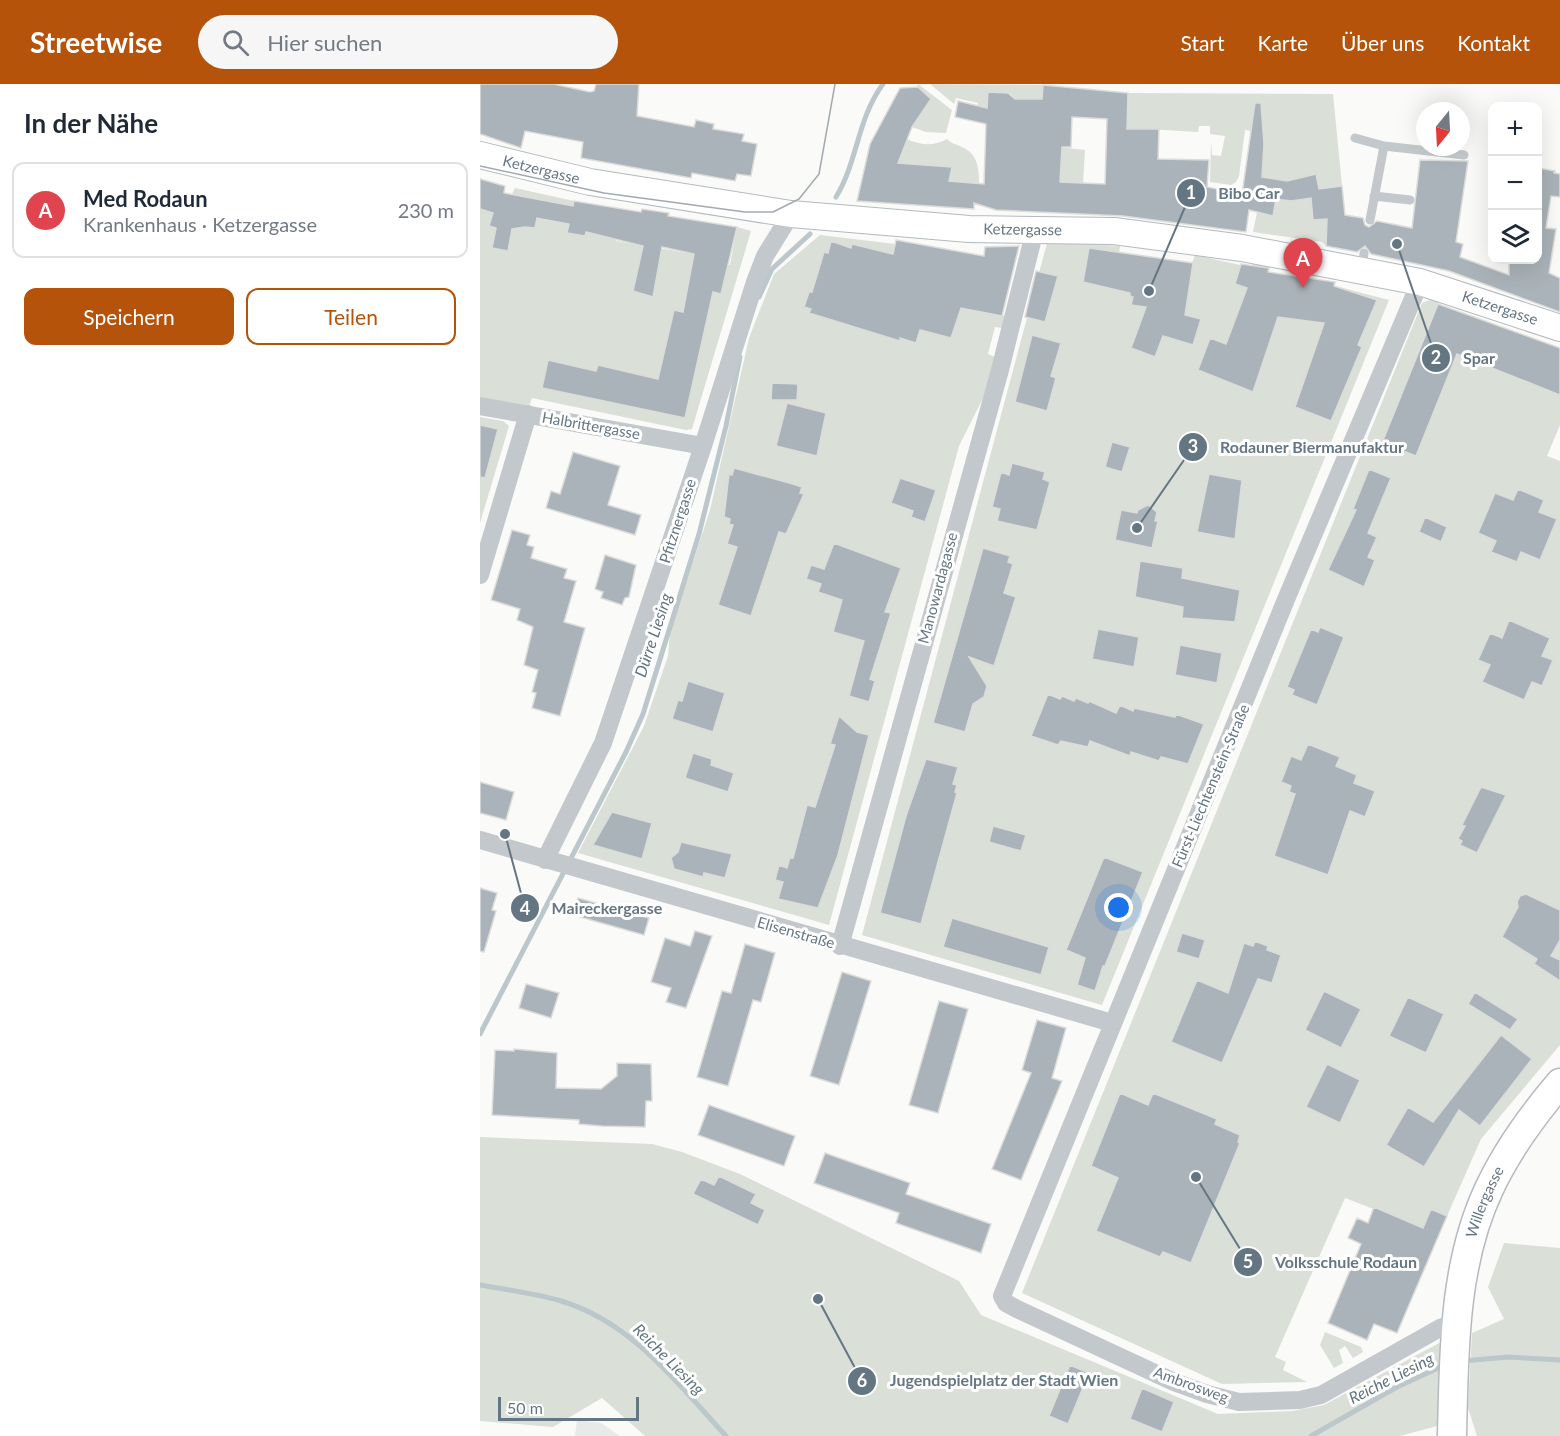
<!DOCTYPE html>
<html lang="de">
<head>
<meta charset="utf-8">
<style>
  body { margin:0; font-family:Lato,sans-serif; background:#f6f6f7; color:#1f2937 }
  .controls { position:absolute; right:18px; top:18px; display:grid; overflow:hidden; border-radius:12px; box-shadow:0 6px 24px #0002 }
  .controls button { width:54px; height:54px; display:grid; place-items:center; padding:0; border:0; border-bottom:2px solid #e0e1e3; background:#fff; color:#1f2937; font:30px sans-serif }
  .compass { position:absolute; left:936px; top:18px; width:54px; height:54px; border-radius:50%; background:#fff; box-shadow:0 6px 24px #0002; rotate:198deg }
  .scale { position:absolute; left:18px; bottom:15px; width:141px; box-sizing:border-box; padding-left:6px; border:3px solid #657683; border-top:0; font-size:16px; line-height:21px; white-space:nowrap; color:#657683; -webkit-text-stroke:4px #fff; paint-order:stroke }
  .you { position:absolute; left:639px; top:824px; width:21px; height:21px; margin:-15px; border:4px solid #fff; border-radius:50%; background:#1a73e8; box-shadow:0 0 0 9px #1a73e833 }
  .badge { display:grid; place-items:center; width:39px; height:39px; border-radius:50%; background:#b45309; color:#fff; font-size:20px; font-weight:700 }
  .pin { position:absolute; translate:-50% -50px; filter:drop-shadow(0 2px 3px #0008) }
  .pin::after { content:''; position:absolute; top:32px; width:21px; height:18px; background:inherit; clip-path:polygon(0 0,100% 0,50% 100%) }
  .list { margin:0; padding:0; list-style:none }
  h2 { display:flex; justify-content:space-between; align-items:center; height:78px; margin:0; padding:0 24px; font-size:26px }
  h2 small { font-size:20px; font-weight:400; color:#747a83 }
  .list li { display:grid; grid-template-columns:39px 1fr auto; gap:18px; align-items:center; box-sizing:border-box; height:96px; margin:0 12px 12px; padding:0 12px; border:2px solid #e0e1e3; border-radius:12px }
  .list b { display:block; font-size:22px; white-space:nowrap }
  .list p { margin:0; font-size:20px; white-space:nowrap; color:#747a83 }
  .list em { font-size:20px; font-style:normal; color:#747a83 }
  .actions { display:flex; gap:12px; padding:18px 24px }
  .actions a { flex:1; padding:14px 0; border:2px solid #b45309; border-radius:12px; text-align:center; font-size:21px; color:#b45309 }
  .actions .main { background:#b45309; color:#fff }
  .icon { flex:none; width:33px; height:33px; fill:none; stroke:currentColor; stroke-width:2; stroke-linecap:round; stroke-linejoin:round }
  .map { position:relative; flex:none; width:1080px; height:1352px; overflow:hidden }
  header { display:flex; align-items:center; gap:36px; box-sizing:border-box; height:84px; padding:0 30px; background:#b45309; color:#fff }
  header strong { font-size:28px }
  nav { display:flex; gap:33px; margin-inline-start:auto; font-size:21px }
  .search { width:420px; height:54px; background:#f6f6f7; display:flex; align-items:center; gap:15px; box-sizing:border-box; padding:0 21px; border-radius:33px; color:#747a83; font-size:22px }
  main { display:flex }
  aside { flex:1; background:#fff }
  .map>svg:first-child { display:block }
</style>
</head>
<body>
<header>
<strong>Streetwise</strong>
<div class="search"><svg class="icon" aria-label="search" viewBox="0 0 24 24"><circle cx="10" cy="10" r="6"/><path d="M15 15l6 6"/></svg>Hier suchen</div>
<nav><a>Start</a><a>Karte</a><a>Über uns</a><a>Kontakt</a></nav>
</header>
<main>
<aside>
<h2>In der Nähe<small></small></h2>
<ul class="list">
<li><span class="badge" style="background:#e0444e">A</span><div><b>Med Rodaun</b><p>Krankenhaus · Ketzergasse</p></div><em>230 m</em></li>
</ul>
<div class="actions"><a class="main">Speichern</a><a>Teilen</a></div>
</aside>
<div class="map">
<svg width="1080" height="1352" viewBox="0 0 1080 1352">
  <rect width="100%" height="100%" fill="#fafaf8"/>
  <path fill="#e8e9e9" d="M 97,1336 L 121,1339 L 140,1352 L 95,1352 Z"/>
  <path fill="#dadfd7" d="M 438,0 L 472,26 L 466,49 L 446,48 L 432,43 L 451,15 L 437,3 Z
    M 450,0 L 563,1 L 560,61 L 605,66 L 603,99 L 577,98 L 531,10 L 508,8 L 506,33 L 496,31 L 498,19 L 476,14 L 474,20 Z
    M 648,9 L 853,10 L 862,102 L 839,105 L 782,93 L 783,40 L 775,40 L 771,47 L 765,46 L 759,92 L 756,98 L 751,101 L 730,98 L 731,57 L 732,71 L 741,72 L 745,52 L 730,50 L 730,42 L 719,42 L 718,48 L 665,45 L 646,64 Z
    M 426,55 C 442,61 452,63 467,55 C 473,61 477,60 484,64 C 498,71 499,85 499,99 L 469,97 L 472,83 L 427,79 L 426,83 L 413,83 Z
    M 35,104 L 94,117 L 87,149 L 105,152 L 106,148 L 136,154 L 136,157 L 214,170 L 208,203 L 240,210 L 246,181 L 250,181 L 257,143 L 271,147 L 212,345 L 206,346 L 52,314 L 48,325 L 0,316 L 0,125 L 13,129 L 9,142 L 16,144 L 12,164 L 27,167 L 33,140 L 54,144 L 57,134 L 63,135 L 66,117 L 32,110 Z
    M 831,114 L 833,136 L 847,135 L 846,162 L 842,158 L 773,148 L 777,128 L 793,131 L 796,115 L 811,117 Z
    M 340,151 L 415,160 L 421,255 L 436,259 L 451,198 L 507,228 L 525,232 L 522,244 L 515,243 L 508,270 L 515,273 L 503,314 L 479,362 L 349,841 L 98,769 L 164,642 L 188,572 L 190,548 L 230,426 L 269,254 L 294,190 Z
    M 593,158 L 640,162 L 639,169 L 712,179 L 715,171 L 769,183 L 774,179 L 789,183 L 788,188 L 855,198 L 855,202 L 909,216 L 622,921 L 382,851 L 567,159 Z
    M 950,216 L 958,218 L 902,359 L 936,372 L 977,270 L 1080,311 L 1080,341 L 1067,372 L 1080,377 L 1080,961 L 1001,1055 L 967,1132 L 951,1125 L 943,1144 L 865,1114 L 795,1273 L 806,1278 L 803,1286 L 827,1298 L 742,1300 L 542,1209 L 942,219 Z
    M 0,333 L 23,337 L 29,342 L 0,439 Z
    M 0,1053 L 172,1060 L 202,1068 L 260,1090 L 479,1197 L 501,1231 L 738,1330 L 812,1327 L 844,1321 L 961,1258 L 957,1342 L 920,1352 L 165,1352 L 122,1314 L 73,1343 L 0,1337 Z
    M 1024,1159 L 1080,1164 L 1080,1352 L 997,1352 L 988,1324 L 992,1249 L 1024,1235 L 1008,1203 Z
    M 845,1248 L 881,1263 L 883,1268 L 873,1274 L 865,1262 L 859,1266 L 863,1279 L 854,1284 L 840,1261 Z"/>
  <g fill="none" stroke-linecap="round" stroke-linejoin="round">
    <path stroke="#bbc7cb" stroke-width="5" d="M 356,113 C 378,77 377,35 403,0
      M 279,213 L 292,185 L 330,150
      M 0,950 L 146,668 L 163,630 L 219,450 L 246,342 L 260,273
      M 0,1201 C 27,1206 55,1209 81,1217 C 152,1238 198,1300 246,1352
      M 983,1277 L 1028,1273 L 1080,1276
      M 831,1352 L 917,1303 L 965,1281"/>
  </g>
  <path fill="#aab3b9" stroke="#dcdcda" stroke-width="1.5" fill-rule="evenodd" d="M 0,0 L 74,0 L 110,8 L 114,7 L 116,0 L 159,0 L 157,32 L 214,43 L 216,36 L 234,40 L 233,45 L 264,50 L 262,57 L 277,60 L 271,92 L 257,90 L 255,97 L 212,89 L 211,94 L 101,74 L 103,58 L 45,47 L 41,64 L 0,50 Z
    M 563,1 L 648,9 L 647,45 L 679,45 L 678,75 L 729,76 L 727,103 L 762,110 L 775,19 L 781,19 L 784,60 L 782,93 L 807,97 L 836,90 L 839,105 L 862,102 L 865,131 L 883,134 L 885,141 L 889,143 L 897,137 L 932,144 L 940,76 L 988,77 L 976,158 L 983,160 L 980,173 L 1029,191 L 1029,176 L 1058,176 L 1058,84 L 1075,87 L 1074,89 L 1080,90 L 1080,113 L 1071,112 L 1066,144 L 1076,145 L 1069,189 L 1080,194 L 1080,228 L 969,187 L 891,170 L 885,162 L 877,168 L 846,162 L 847,135 L 833,136 L 831,114 L 811,117 L 796,115 L 793,132 L 769,126 L 766,148 L 643,132 L 516,126 L 494,119 L 494,125 L 377,117 L 390,60 L 420,4 L 438,3 L 451,15 L 432,43 L 418,79 L 472,83 L 469,97 L 504,100 L 506,40 L 475,33 L 478,17 L 507,24 L 508,8 L 528,9 L 535,15 L 562,15 ZM 592,33 L 627,35 L 625,100 L 580,98 L 582,63 L 591,63 Z
    M 0,95 L 25,102 L 24,109 L 93,122 L 94,117 L 161,128 L 162,125 L 189,129 L 188,132 L 257,143 L 241,210 L 233,208 L 205,334 L 62,304 L 68,276 L 116,287 L 118,281 L 178,295 L 194,226 L 203,228 L 214,170 L 182,163 L 173,213 L 153,207 L 163,162 L 106,148 L 105,152 L 87,149 L 89,140 L 57,134 L 55,144 L 45,143 L 32,145 L 28,167 L 12,164 L 16,144 L 9,142 L 13,129 L 0,125 Z
    M 416,156 L 504,172 L 505,163 L 539,162 L 522,232 L 481,224 L 471,254 L 440,246 L 436,259 L 420,254 L 420,257 L 329,229 L 331,225 L 324,223 L 329,208 L 332,208 L 344,168 L 348,169 L 351,157 L 371,164 L 372,160 L 413,170 Z
    M 609,164 L 713,179 L 705,231 L 721,235 L 713,261 L 683,252 L 675,273 L 651,264 L 666,223 L 651,221 L 653,213 L 650,212 L 650,209 L 603,198 Z
    M 761,180 L 789,184 L 788,188 L 855,198 L 854,202 L 897,216 L 878,261 L 882,263 L 879,270 L 851,337 L 815,323 L 844,239 L 798,233 L 773,308 L 718,286 L 730,254 L 746,260 L 767,204 L 755,200 Z
    M 556,187 L 578,192 L 565,238 L 545,233 Z
    M 958,220 L 1080,264 L 1080,311 L 977,270 L 936,372 L 902,359 Z
    M 552,251 L 581,259 L 571,292 L 576,294 L 567,327 L 535,318 Z
    M 292,299 L 318,300 L 317,316 L 291,316 Z
    M 307,319 L 346,329 L 337,372 L 296,362 Z
    M 0,341 L 18,345 L 5,394 L 0,393 Z
    M 632,358 L 650,363 L 642,388 L 625,383 Z
    M 93,368 L 140,382 L 128,421 L 161,431 L 155,451 L 66,424 L 71,407 L 80,410 Z
    M 532,379 L 565,388 L 563,395 L 570,398 L 557,446 L 517,437 L 520,425 L 512,423 L 521,388 L 529,391 Z
    M 254,384 L 313,400 L 322,403 L 320,409 L 324,410 L 306,450 L 299,448 L 271,532 L 238,521 L 257,463 L 247,460 L 253,441 L 249,440 L 250,435 L 244,433 L 249,390 L 252,391 Z
    M 889,385 L 911,394 L 888,449 L 897,453 L 888,473 L 895,476 L 884,503 L 848,486 L 876,426 L 873,425 Z
    M 729,390 L 762,396 L 755,455 L 717,448 Z
    M 420,394 L 456,406 L 445,438 L 431,433 L 433,427 L 411,419 Z
    M 1038,405 L 1064,416 L 1059,428 L 1077,435 L 1060,476 L 1041,468 L 1037,478 L 1011,468 L 1016,457 L 998,449 L 1015,409 L 1033,416 Z
    M 668,421 L 677,428 L 675,437 L 678,437 L 672,464 L 635,456 L 641,426 L 657,429 L 658,426 Z
    M 945,433 L 967,443 L 961,458 L 939,448 Z
    M 32,446 L 50,451 L 47,461 L 54,463 L 51,474 L 87,485 L 84,494 L 96,497 L 84,538 L 105,544 L 80,632 L 52,624 L 56,609 L 52,608 L 58,586 L 44,581 L 53,543 L 37,536 L 40,525 L 11,516 Z
    M 354,459 L 421,484 L 405,528 L 411,529 L 390,595 L 395,597 L 389,618 L 369,612 L 384,557 L 353,548 L 362,516 L 338,508 L 341,500 L 326,495 L 331,481 L 344,485 Z
    M 503,464 L 530,472 L 528,478 L 533,480 L 524,509 L 536,513 L 514,582 L 489,573 L 507,602 L 504,613 L 493,620 L 485,648 L 453,639 Z
    M 125,471 L 156,481 L 149,513 L 145,514 L 142,521 L 121,514 L 123,508 L 115,505 Z
    M 660,477 L 703,484 L 702,494 L 760,506 L 755,538 L 702,534 L 703,523 L 655,513 Z
    M 1029,536 L 1070,554 L 1062,572 L 1073,576 L 1062,602 L 1052,598 L 1044,616 L 1002,598 L 1010,581 L 998,576 L 1010,549 L 1022,554 Z
    M 840,543 L 864,553 L 837,621 L 812,611 L 814,606 L 807,603 L 831,545 L 838,548 Z
    M 618,545 L 659,553 L 654,583 L 612,575 Z
    M 700,561 L 742,569 L 737,599 L 695,591 Z
    M 208,597 L 245,609 L 233,648 L 192,635 L 198,616 L 202,617 Z
    M 568,610 L 580,615 L 582,612 L 594,617 L 596,614 L 608,619 L 609,617 L 636,629 L 640,621 L 653,627 L 654,624 L 695,633 L 696,630 L 724,640 L 708,680 L 681,673 L 679,677 L 651,668 L 650,672 L 610,657 L 608,663 L 581,657 L 578,661 L 551,652 Z
    M 359,632 L 377,648 L 389,651 L 358,771 L 338,824 L 298,815 L 303,798 L 295,796 L 299,781 L 307,784 L 310,773 L 313,774 L 327,721 L 335,723 L 355,661 L 350,660 Z
    M 828,660 L 860,673 L 856,682 L 877,691 L 874,699 L 895,707 L 885,733 L 870,727 L 848,791 L 794,772 L 815,710 L 809,708 L 811,702 L 801,698 L 811,672 L 821,676 Z
    M 213,669 L 232,675 L 231,681 L 254,689 L 248,708 L 205,694 Z
    M 446,675 L 478,683 L 473,700 L 477,701 L 475,708 L 477,709 L 441,840 L 400,829 L 426,732 Z
    M 0,698 L 34,708 L 26,736 L 0,729 Z
    M 1001,703 L 1026,711 L 997,769 L 980,761 L 982,757 L 978,755 L 985,742 L 982,741 Z
    M 132,728 L 172,739 L 162,775 L 113,761 Z
    M 513,742 L 546,751 L 541,767 L 509,758 Z
    M 201,758 L 252,770 L 245,794 L 224,789 L 223,793 L 194,785 L 191,774 L 198,768 Z
    M 624,773 L 663,788 L 625,882 L 623,882 L 615,907 L 597,901 L 605,874 L 586,866 Z
    M 0,804 L 17,809 L 12,826 L 16,827 L 4,868 L 0,867 Z
    M 1046,810 L 1080,826 L 1080,856 L 1071,872 L 1080,876 L 1080,897 L 1054,880 L 1057,875 L 1022,853 L 1038,823 L 1037,818 L 1040,812 Z
    M 98,814 L 169,834 L 164,851 L 93,831 Z
    M 472,834 L 569,863 L 561,891 L 463,863 Z
    M 215,847 L 232,852 L 206,924 L 186,918 L 191,904 L 171,898 L 185,854 L 210,862 Z
    M 702,849 L 725,856 L 719,875 L 696,868 Z
    M 775,857 L 788,862 L 787,866 L 801,871 L 792,899 L 778,895 L 742,979 L 691,958 L 717,896 L 748,909 L 764,859 L 773,862 Z
    M 265,860 L 295,869 L 281,918 L 273,916 L 248,1002 L 217,993 L 242,907 L 251,909 Z
    M 362,888 L 391,897 L 359,1001 L 330,992 Z
    M 46,900 L 79,909 L 71,934 L 39,924 Z
    M 844,907 L 881,925 L 861,964 L 825,946 Z
    M 995,908 L 1038,935 L 1030,946 L 988,920 Z
    M 928,913 L 964,930 L 946,969 L 909,952 Z
    M 459,917 L 488,925 L 458,1029 L 429,1021 Z
    M 557,936 L 586,944 L 572,994 L 582,997 L 541,1096 L 512,1085 L 551,989 L 542,986 Z
    M 1021,951 L 1052,975 L 1000,1042 L 979,1026 L 944,1083 L 906,1061 L 928,1023 L 953,1038 Z
    M 34,965 L 77,969 L 76,1004 L 121,1005 L 137,992 L 137,979 L 171,980 L 172,1017 L 166,1017 L 165,1043 L 121,1042 L 99,1040 L 99,1036 L 12,1031 L 15,966 L 34,967 Z
    M 847,980 L 880,996 L 860,1039 L 826,1023 Z
    M 640,1009 L 668,1021 L 673,1009 L 737,1035 L 735,1040 L 760,1051 L 758,1058 L 760,1059 L 711,1179 L 683,1168 L 680,1173 L 616,1147 L 638,1094 L 611,1082 Z
    M 229,1021 L 315,1052 L 304,1082 L 218,1051 Z
    M 345,1069 L 430,1099 L 426,1110 L 511,1140 L 501,1169 L 416,1139 L 419,1129 L 334,1099 Z
    M 239,1092 L 276,1110 L 271,1119 L 285,1126 L 278,1141 L 213,1110 L 221,1095 L 234,1101 Z
    M 894,1123 L 943,1144 L 951,1125 L 967,1132 L 917,1249 L 894,1240 L 887,1256 L 848,1239 L 881,1160 L 868,1154 L 877,1134 L 888,1139 Z
    M 590,1281 L 609,1289 L 588,1340 L 569,1332 Z
    M 662,1304 L 694,1318 L 682,1348 L 650,1335 Z"/>
  <g fill="none" stroke-linecap="round" stroke-linejoin="round">
    <g stroke="#b3babf" stroke-width="28">
      <g id="secondary">
        <path id="s1" d="M 0,71 L 110,98 L 311,130 L 489,145 L 634,147 L 762,164 L 940,198 L 1080,244"/>
      </g>
    </g>
    <g stroke="#b5babe" stroke-width="31">
      <g id="primary">
        <path id="s2" d="M 972,1352 C 974,1270 973,1181 1009,1105 C 1027,1066 1052,1032 1080,999"/>
      </g>
    </g>
    <path stroke="#c3c8cc" stroke-width="9" d="M 875,54 L 904,62
      M 894,112 L 930,116
      M 890,136 L 904,62 L 984,71
      M 882,185 L 884,169"/>
    <path stroke="#c3c8cc" stroke-width="18" d="M 940,198 L 807,513 L 522,1212 L 526,1219 L 537,1225 L 694,1298 L 727,1310 L 759,1318 L 820,1316 L 841,1311 L 960,1244 L 977,1238
      M 0,322 L 223,362
      M 0,491 L 48,330
      M 0,756 L 632,939
      M 65,776 L 123,659 L 223,362 L 275,198 L 285,172 L 311,130
      M 360,862 L 520,286 L 555,146"/>
    <use href="#secondary" stroke="#fff" stroke-width="26"/>
    <use href="#primary" stroke="#fff" stroke-width="28"/>
    <path stroke="#a2aab0" stroke-width="1.5" d="M 0,82 L 124,109 L 265,128 L 293,128 L 319,115 L 339,90 L 355,0"/>
  </g>
  <g text-anchor="middle" stroke-width="6" stroke-linejoin="round" paint-order="stroke">
    <g font-size="15" fill="#657683" stroke="#fff">
      <text dy="5" stroke="none"><textPath href="#s1" startOffset="63">Ketzergasse</textPath></text>
      <text dy="5" stroke="none"><textPath href="#s1" startOffset="549">Ketzergasse</textPath></text>
      <text dy="5" stroke="none"><textPath href="#s1" startOffset="1035">Ketzergasse</textPath></text>
      <text transform="translate(111 342) rotate(10)" y="5">Halbrittergasse</text>
      <text transform="translate(198 437) rotate(-72)" y="5">Pfitznergasse</text>
      <text transform="translate(458 504) rotate(-75)" y="5">Manowardagasse</text>
      <text transform="translate(731 702) rotate(-67)" y="5">Fürst-Liechtenstein-Straße</text>
      <text transform="translate(316 849) rotate(16)" y="5">Elisenstraße</text>
      <text dy="5" stroke="none"><textPath href="#s2" startOffset="238">Willergasse</textPath></text>
      <text transform="translate(711 1301) rotate(20)" y="5">Ambrosweg</text>
    </g>
    <g font-size="16" font-style="italic" fill="#60757c" stroke="#fff">
      <text transform="translate(173 551) rotate(-72)" y="6">Dürre Liesing</text>
      <text transform="translate(189 1275) rotate(45)" y="6">Reiche Liesing</text>
      <text transform="translate(911 1294) rotate(-27)" y="6">Reiche Liesing</text>
    </g>
  </g>
  <path fill="none" stroke="#657683" stroke-width="2" d="M669 207L711 109M917 160L956 274M657 444L713 363M25 750L45 824M716 1093L768 1178M338 1215L382 1297"/>
  <g fill="#657683" stroke="#fff" stroke-width="2">
    <circle cx="669" cy="207" r="6"/>
    <circle cx="917" cy="160" r="6"/>
    <circle cx="657" cy="444" r="6"/>
    <circle cx="25" cy="750" r="6"/>
    <circle cx="716" cy="1093" r="6"/>
    <circle cx="338" cy="1215" r="6"/>
    <circle cx="711" cy="109" r="15"/>
    <circle cx="956" cy="274" r="15"/>
    <circle cx="713" cy="363" r="15"/>
    <circle cx="45" cy="824" r="15"/>
    <circle cx="768" cy="1178" r="15"/>
    <circle cx="382" cy="1297" r="15"/>
  </g>
  <g font-size="18" text-anchor="middle" font-weight="bold" fill="#fff">
    <text x="711" y="115">1</text>
    <text x="956" y="280">2</text>
    <text x="713" y="369">3</text>
    <text x="45" y="831">4</text>
    <text x="768" y="1184">5</text>
    <text x="382" y="1303">6</text>
  </g>
  <g font-size="16" text-anchor="middle" font-weight="bold" fill="#657683" stroke="#fff" stroke-width="6" stroke-linejoin="round" paint-order="stroke">
    <text x="769" y="115">Bibo Car</text>
    <text x="999" y="280">Spar</text>
    <text x="832" y="369">Rodauner Biermanufaktur</text>
    <text x="127" y="830">Maireckergasse</text>
    <text x="866" y="1184">Volksschule Rodaun</text>
    <text x="524" y="1302">Jugendspielplatz der Stadt Wien</text>
  </g>
</svg>
<div class="controls">
<button>+</button>
<button>−</button>
<button><svg class="icon" aria-label="layers" viewBox="0 0 24 24"><path d="M12 4l9 5-9 5-9-5zM3 14l9 5 9-5"/></svg></button>
</div>
<svg class="compass" viewBox="-18 -18 36 36"><path d="M0-13l5 13h-10z" fill="#e53935"/><path d="M0 13l5-13h-10z" fill="#747a83"/></svg>
<div class="scale">50 m</div>
<div class="you"></div>
<div class="pin badge" style="left:823px;top:204px;background:#e0444e">A</div>
</div>
</main>
</body>
</html>
